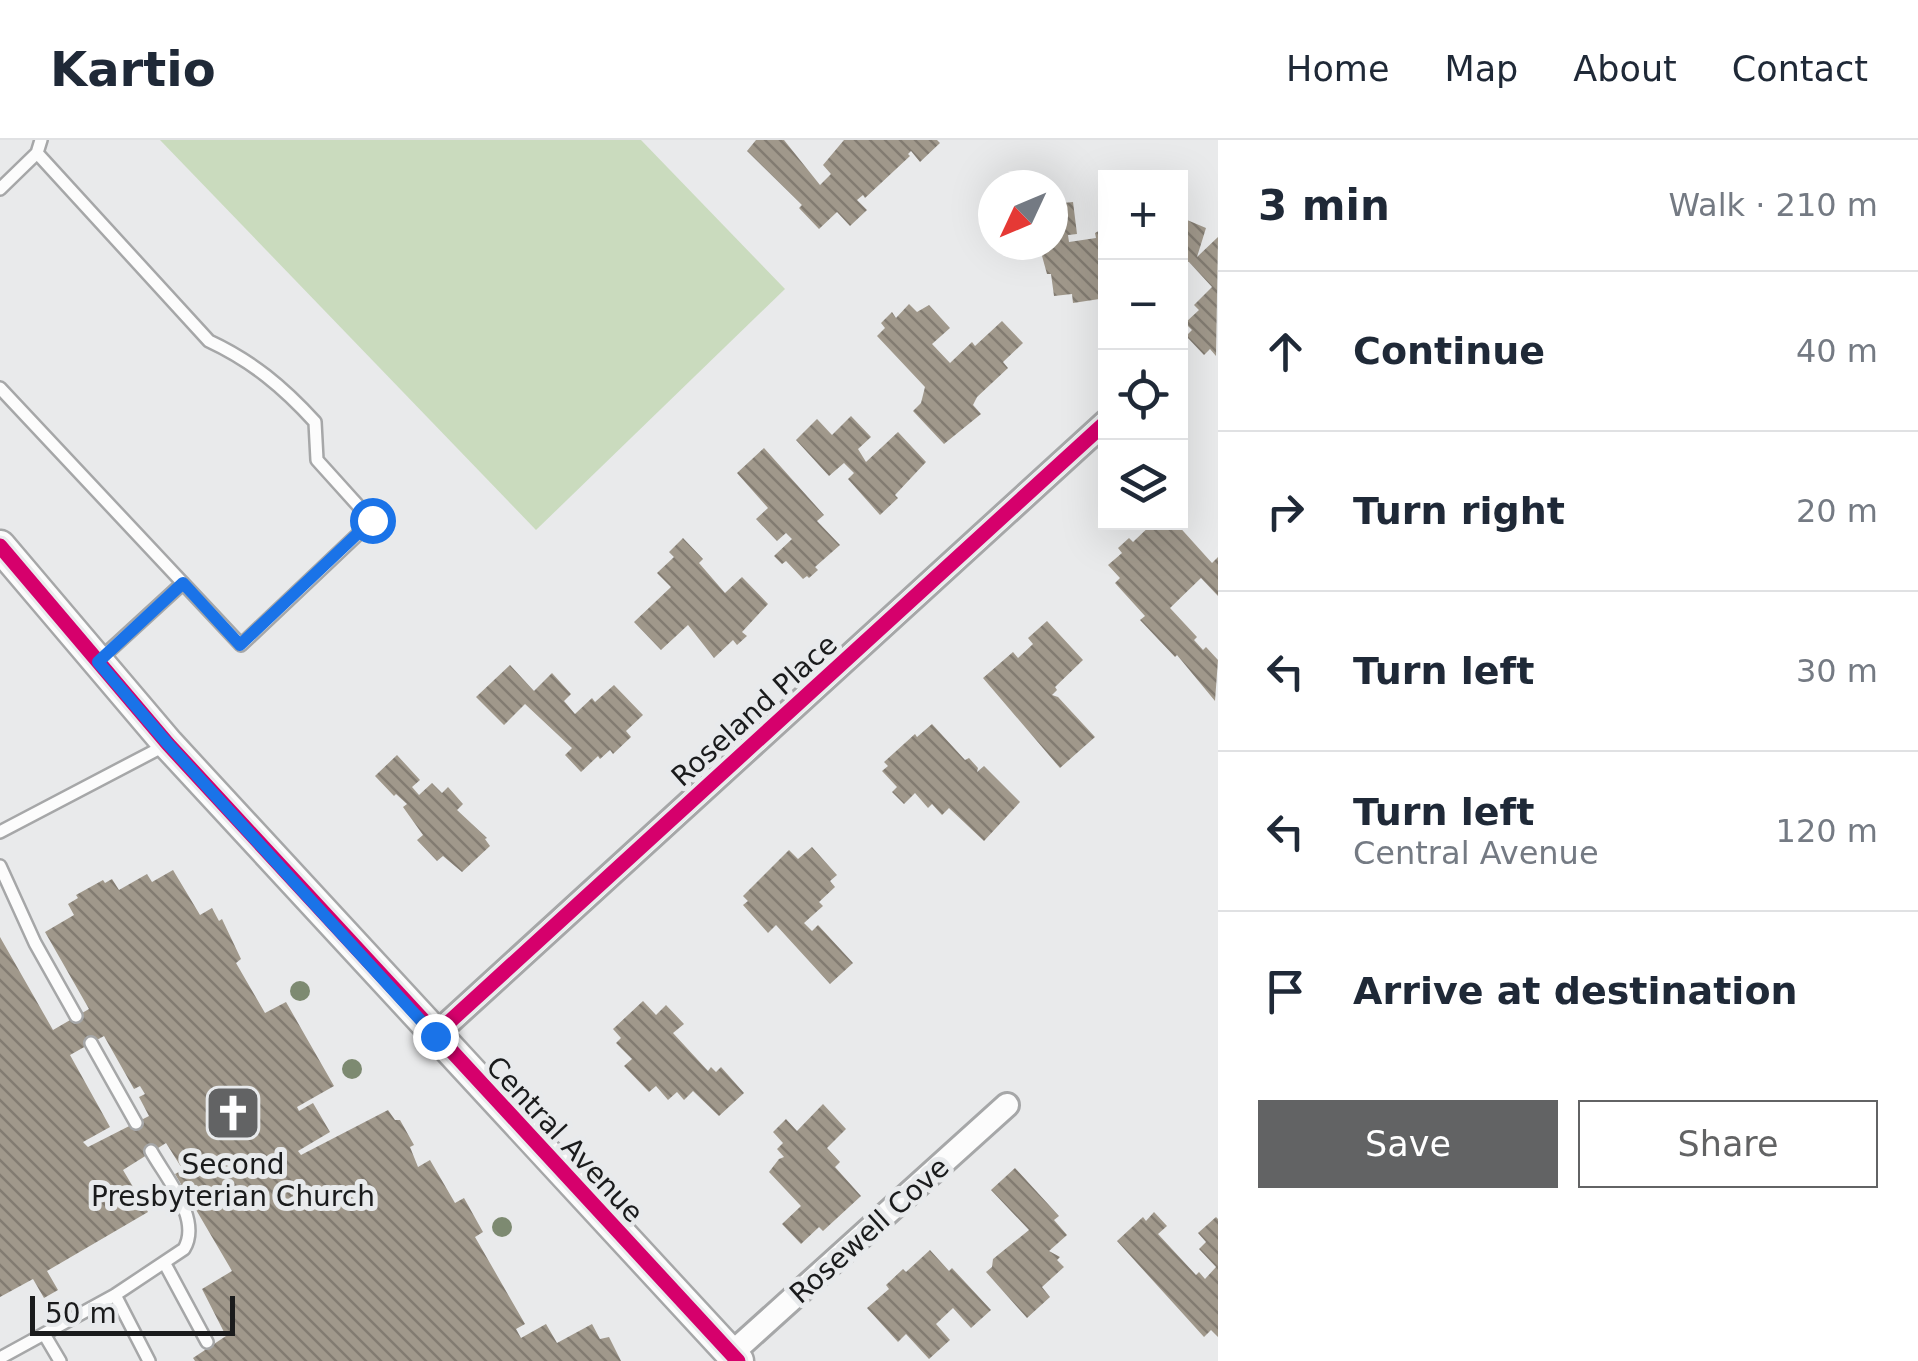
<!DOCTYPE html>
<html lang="en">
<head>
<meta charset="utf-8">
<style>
  body { margin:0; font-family:"DejaVu Sans",sans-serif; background:#f2f2f3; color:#1f2937 }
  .controls { position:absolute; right:30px; top:30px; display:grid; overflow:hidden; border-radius:0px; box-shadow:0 10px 40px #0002 }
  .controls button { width:90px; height:90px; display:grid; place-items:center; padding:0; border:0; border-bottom:2px solid #e0e1e3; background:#fff; color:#1f2937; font:50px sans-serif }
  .compass { position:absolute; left:978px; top:30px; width:90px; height:90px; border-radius:50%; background:#fff; box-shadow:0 10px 40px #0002; rotate:226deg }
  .scale { position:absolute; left:30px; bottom:25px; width:205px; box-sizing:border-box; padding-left:10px; border:5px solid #1a1b1c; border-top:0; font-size:28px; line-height:35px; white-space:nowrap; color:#1a1b1c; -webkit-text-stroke:8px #e8eaec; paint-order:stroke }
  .stop { position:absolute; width:30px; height:30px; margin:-22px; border:8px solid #1a73e8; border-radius:50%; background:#fff }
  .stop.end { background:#1a73e8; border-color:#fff; box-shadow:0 2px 10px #0008 }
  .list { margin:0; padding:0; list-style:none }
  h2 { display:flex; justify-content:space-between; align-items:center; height:130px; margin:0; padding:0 40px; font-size:42px }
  h2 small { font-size:32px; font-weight:400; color:#747a83 }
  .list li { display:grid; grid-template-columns:65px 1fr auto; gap:30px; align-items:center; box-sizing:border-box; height:160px; padding:0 40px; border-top:2px solid #e0e1e3 }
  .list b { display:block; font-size:38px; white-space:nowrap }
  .list p { margin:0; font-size:32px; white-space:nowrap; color:#747a83 }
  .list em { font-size:32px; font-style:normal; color:#747a83 }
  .actions { display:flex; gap:20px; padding:30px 40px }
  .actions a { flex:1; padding:22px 0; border:2px solid #626364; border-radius:0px; text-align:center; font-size:35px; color:#626364 }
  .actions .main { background:#626364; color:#fff }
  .icon { flex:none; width:55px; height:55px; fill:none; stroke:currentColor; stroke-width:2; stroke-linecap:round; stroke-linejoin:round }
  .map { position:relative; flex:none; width:1218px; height:1221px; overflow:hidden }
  header { display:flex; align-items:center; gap:60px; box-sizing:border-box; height:140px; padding:0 50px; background:#fff; border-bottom:2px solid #e0e1e3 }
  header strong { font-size:48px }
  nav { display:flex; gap:55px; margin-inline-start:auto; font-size:35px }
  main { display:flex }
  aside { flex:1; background:#fff }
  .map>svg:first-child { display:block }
</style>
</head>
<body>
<header>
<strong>Kartio</strong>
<nav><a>Home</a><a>Map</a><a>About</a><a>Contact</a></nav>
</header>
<main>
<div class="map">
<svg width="1218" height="1221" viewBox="0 0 1218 1221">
  <defs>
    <pattern id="building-back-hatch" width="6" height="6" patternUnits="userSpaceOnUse" patternTransform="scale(2.5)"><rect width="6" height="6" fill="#a0988b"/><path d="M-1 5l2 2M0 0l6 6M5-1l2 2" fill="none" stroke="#827b71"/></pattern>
  </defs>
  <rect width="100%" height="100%" fill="#e9eaeb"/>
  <path fill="#cadbbe" d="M 160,0 L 641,0 L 785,149 L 536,390 Z"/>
  <path fill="url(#building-back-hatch)" fill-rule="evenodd" d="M 756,0 L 784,0 L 820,45 L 831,34 L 823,25 L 844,0 L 937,0 L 940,3 L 920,22 L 911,11 L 908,14 L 910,16 L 865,58 L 863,55 L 857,60 L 867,70 L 850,86 L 837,72 L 819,89 L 799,68 L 802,65 L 747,11 Z
    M 1073,62 L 1077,94 L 1068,95 L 1069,102 L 1096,98 L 1095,93 L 1106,87 L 1106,158 L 1073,163 L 1072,154 L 1054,156 L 1051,134 L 1047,134 L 1039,105 L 1053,105 L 1053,64 Z
    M 1180,77 L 1206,88 L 1197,117 L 1218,97 L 1216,216 L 1210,209 L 1204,215 L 1186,196 L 1192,190 L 1185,183 L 1199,170 L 1194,165 L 1212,147 L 1189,122 L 1180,119 Z
    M 909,164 L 917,172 L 929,165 L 950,188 L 932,204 L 950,223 L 972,202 L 975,206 L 1002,181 L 1023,203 L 1003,222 L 1008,228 L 977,257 L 973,265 L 981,274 L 944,304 L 913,271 L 921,263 L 925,247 L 877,196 L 885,188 L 881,183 L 892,172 L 896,178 Z
    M 851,276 L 871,297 L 858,309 L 866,322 L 898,292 L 926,322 L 895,355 L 898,358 L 880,375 L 848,339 L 854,333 L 844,323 L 829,336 L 796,300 L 817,279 L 832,295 Z
    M 764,308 L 824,375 L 817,381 L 840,405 L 815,427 L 818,430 L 809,438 L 807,436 L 803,439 L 786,421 L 782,424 L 774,416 L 792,399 L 786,393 L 777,401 L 756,379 L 768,368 L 737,333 Z
    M 1154,382 L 1175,382 L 1212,423 L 1218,417 L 1218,456 L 1201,438 L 1170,468 L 1197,497 L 1194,500 L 1203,510 L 1206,507 L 1218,520 L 1215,561 L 1177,515 L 1175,517 L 1140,480 L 1145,476 L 1115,443 L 1120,438 L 1108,425 L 1122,413 L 1118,408 L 1129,398 L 1133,402 Z
    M 683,398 L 703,419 L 699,423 L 725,453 L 742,437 L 768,464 L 742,492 L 747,496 L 737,505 L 733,500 L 714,518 L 688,485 L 661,510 L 634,482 L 671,447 L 657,433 L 674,417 L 669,412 Z
    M 1047,481 L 1083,520 L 1055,547 L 1057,550 L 1052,555 L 1058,557 L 1095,597 L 1060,628 L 983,538 L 1013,512 L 1018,518 L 1033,504 L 1028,498 Z
    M 510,525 L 534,551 L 552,533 L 571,554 L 564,561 L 575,574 L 592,558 L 595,562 L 614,545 L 643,575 L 626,591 L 631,597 L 613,614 L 610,610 L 600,619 L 598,616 L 581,632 L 565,615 L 572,608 L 525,564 L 504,585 L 476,557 Z
    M 932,584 L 965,620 L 969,618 L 978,628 L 977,632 L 984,626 L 1020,662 L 984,701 L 949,668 L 942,675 L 932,664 L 928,668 L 915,653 L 904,664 L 892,652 L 897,647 L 882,631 L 888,626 L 884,622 L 915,594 L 917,597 Z
    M 397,615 L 420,640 L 412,647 L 419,655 L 432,643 L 442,653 L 448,647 L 463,664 L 457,670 L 487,698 L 485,699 L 490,706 L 462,732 L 443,716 L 437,721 L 417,700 L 423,695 L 403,667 L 407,664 L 396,654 L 394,656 L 375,636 Z
    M 812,707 L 837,735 L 830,741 L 835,747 L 819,762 L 823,766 L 804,783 L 812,791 L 818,785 L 853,823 L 830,844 L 776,785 L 768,793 L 743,765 L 748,761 L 743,756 L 789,710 L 798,719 Z
    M 173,730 L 200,775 L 212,768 L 219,781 L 222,779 L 241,819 L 236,823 L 265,873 L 286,862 L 334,946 L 297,967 L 299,971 L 313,963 L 330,992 L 298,1011 L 301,1015 L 388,970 L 395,980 L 400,980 L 414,1005 L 410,1007 L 418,1027 L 430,1020 L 455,1063 L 464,1058 L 483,1092 L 475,1097 L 525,1184 L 516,1189 L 521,1198 L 546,1184 L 557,1203 L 592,1184 L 600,1199 L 609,1197 L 621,1221 L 195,1221 L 193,1218 L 226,1196 L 202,1149 L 232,1131 L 175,1034 L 183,1030 L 166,1003 L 123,1030 L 148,1072 L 47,1131 L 58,1150 L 44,1158 L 33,1139 L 0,1157 L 0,797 L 53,890 L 89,869 L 45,792 L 74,775 L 68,764 L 78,758 L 76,755 L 103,740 L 105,743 L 112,739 L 119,750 L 147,734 L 152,742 ZM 104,896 L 134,949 L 140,946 L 145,954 L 139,957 L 149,976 L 88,1007 L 83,1002 L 110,987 L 70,915 Z
    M 643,861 L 656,875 L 666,865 L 684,884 L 673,893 L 708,931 L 711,927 L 716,932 L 721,927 L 744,953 L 719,976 L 693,951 L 684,960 L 677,952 L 668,960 L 656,946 L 649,952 L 624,926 L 632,919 L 616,903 L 621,898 L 613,889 Z
    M 823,964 L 846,989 L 827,1008 L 840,1022 L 835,1027 L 861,1056 L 823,1091 L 819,1087 L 801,1104 L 782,1084 L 801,1066 L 769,1032 L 779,1019 L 784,1017 L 777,1009 L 783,1003 L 773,992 L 786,979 L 797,991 Z
    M 1015,1028 L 1059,1076 L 1054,1080 L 1067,1095 L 1049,1111 L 1060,1117 L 1057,1120 L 1064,1127 L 1042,1147 L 1050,1157 L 1027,1178 L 986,1132 L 992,1127 L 993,1119 L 1029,1090 L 991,1050 Z
    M 1154,1072 L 1167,1086 L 1158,1094 L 1196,1135 L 1199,1132 L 1205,1139 L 1216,1127 L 1199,1109 L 1206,1102 L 1198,1093 L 1216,1077 L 1218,1079 L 1218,1197 L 1211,1190 L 1204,1197 L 1117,1101 L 1143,1077 L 1146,1081 Z
    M 930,1110 L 949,1131 L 952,1128 L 991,1170 L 971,1188 L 953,1168 L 936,1184 L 950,1200 L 929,1219 L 906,1194 L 898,1202 L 867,1168 L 889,1149 L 886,1145 L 903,1129 L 906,1132 Z"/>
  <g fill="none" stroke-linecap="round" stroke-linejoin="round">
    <g stroke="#a6a7a8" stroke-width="16">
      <path id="lane" d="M 0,49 L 37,13 L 41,0
        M 0,248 L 241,505 L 372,381 L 317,320 L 315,282 C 283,247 252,221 209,201 L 37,13
        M 98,521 L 183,443
        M 0,692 L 164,606
        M 0,726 L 35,803 L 76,876
        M 91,903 L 136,983
        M 165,1124 L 207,1202
        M 115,1155 L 149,1221
        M 44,1194 L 60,1221
        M 0,1218 L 115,1155 L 184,1109 C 202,1079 166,1038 151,1011"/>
    </g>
    <g stroke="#a6a7a8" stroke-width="28">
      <path id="street" d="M 435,895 L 1106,282
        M 731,1214 L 1007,965"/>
    </g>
    <g stroke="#a6a7a8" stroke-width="35">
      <path id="secondary" d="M 0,406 L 168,604 L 738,1221"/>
    </g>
    <use href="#lane" stroke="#fcfcfc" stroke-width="11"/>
    <use href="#street" stroke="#fcfcfc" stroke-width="22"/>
    <use href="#secondary" stroke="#fcfcfc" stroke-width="30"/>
    <g stroke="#e8eaec" stroke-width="21">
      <path id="cycleway" d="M 0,406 L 168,604 L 738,1221
        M 435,895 L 1106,282"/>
    </g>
    <use href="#cycleway" stroke="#d6006c" stroke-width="15"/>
  </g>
  <g fill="#7d8a71">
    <circle cx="300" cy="851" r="10"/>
    <circle cx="352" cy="929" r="10"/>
    <circle cx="502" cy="1087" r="10"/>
  </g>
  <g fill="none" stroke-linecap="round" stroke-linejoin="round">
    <path stroke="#1a73e8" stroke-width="12" d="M 372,380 L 240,505 L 183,443 L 98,522 L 168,604 L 435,896"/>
  </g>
  <defs>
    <g id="church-square" transform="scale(2.875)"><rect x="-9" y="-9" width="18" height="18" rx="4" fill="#626364" stroke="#e8eaec"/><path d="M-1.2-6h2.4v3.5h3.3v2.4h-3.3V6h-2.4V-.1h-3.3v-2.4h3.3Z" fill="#fff"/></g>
  </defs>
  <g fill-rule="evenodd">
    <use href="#church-square" x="233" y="973"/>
  </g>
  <g text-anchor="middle" stroke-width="10" stroke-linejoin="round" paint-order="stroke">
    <g font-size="28" fill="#1a1b1c" stroke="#e8eaec">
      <text transform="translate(754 570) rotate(-42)" y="10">Roseland Place</text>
      <text transform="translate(565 999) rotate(47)" y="10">Central Avenue</text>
      <text transform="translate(869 1090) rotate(-42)" y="10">Rosewell Cove</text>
    </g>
    <g font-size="28" fill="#1a1b1c" stroke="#e8eaec">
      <text x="233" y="1034">Second<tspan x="233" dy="32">Presbyterian Church</tspan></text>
    </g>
  </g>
</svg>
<div class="controls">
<button>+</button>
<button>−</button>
<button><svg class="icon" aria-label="locate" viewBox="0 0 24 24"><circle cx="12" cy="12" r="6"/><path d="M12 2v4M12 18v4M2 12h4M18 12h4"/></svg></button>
<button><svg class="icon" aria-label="layers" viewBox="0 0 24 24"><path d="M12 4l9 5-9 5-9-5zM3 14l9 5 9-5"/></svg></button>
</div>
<svg class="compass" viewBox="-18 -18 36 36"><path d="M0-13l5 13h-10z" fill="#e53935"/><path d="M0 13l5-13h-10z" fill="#747a83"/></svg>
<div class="scale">50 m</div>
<div class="stop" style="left:372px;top:380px"></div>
<div class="stop end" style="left:435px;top:896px"></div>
</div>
<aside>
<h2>3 min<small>Walk · 210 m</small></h2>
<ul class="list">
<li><svg class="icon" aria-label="ahead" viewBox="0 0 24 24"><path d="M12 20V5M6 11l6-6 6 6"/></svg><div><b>Continue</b></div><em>40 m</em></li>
<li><svg class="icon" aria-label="right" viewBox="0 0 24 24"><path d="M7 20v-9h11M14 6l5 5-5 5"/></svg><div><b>Turn right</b></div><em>20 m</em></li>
<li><svg class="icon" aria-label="left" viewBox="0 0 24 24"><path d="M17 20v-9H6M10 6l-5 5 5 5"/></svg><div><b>Turn left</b></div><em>30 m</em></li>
<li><svg class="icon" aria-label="left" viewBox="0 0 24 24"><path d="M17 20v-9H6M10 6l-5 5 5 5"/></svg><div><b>Turn left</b><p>Central Avenue</p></div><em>120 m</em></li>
<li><svg class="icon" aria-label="arrive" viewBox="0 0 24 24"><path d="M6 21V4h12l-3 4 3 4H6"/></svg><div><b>Arrive at destination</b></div></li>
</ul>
<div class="actions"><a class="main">Save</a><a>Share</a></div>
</aside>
</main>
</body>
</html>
